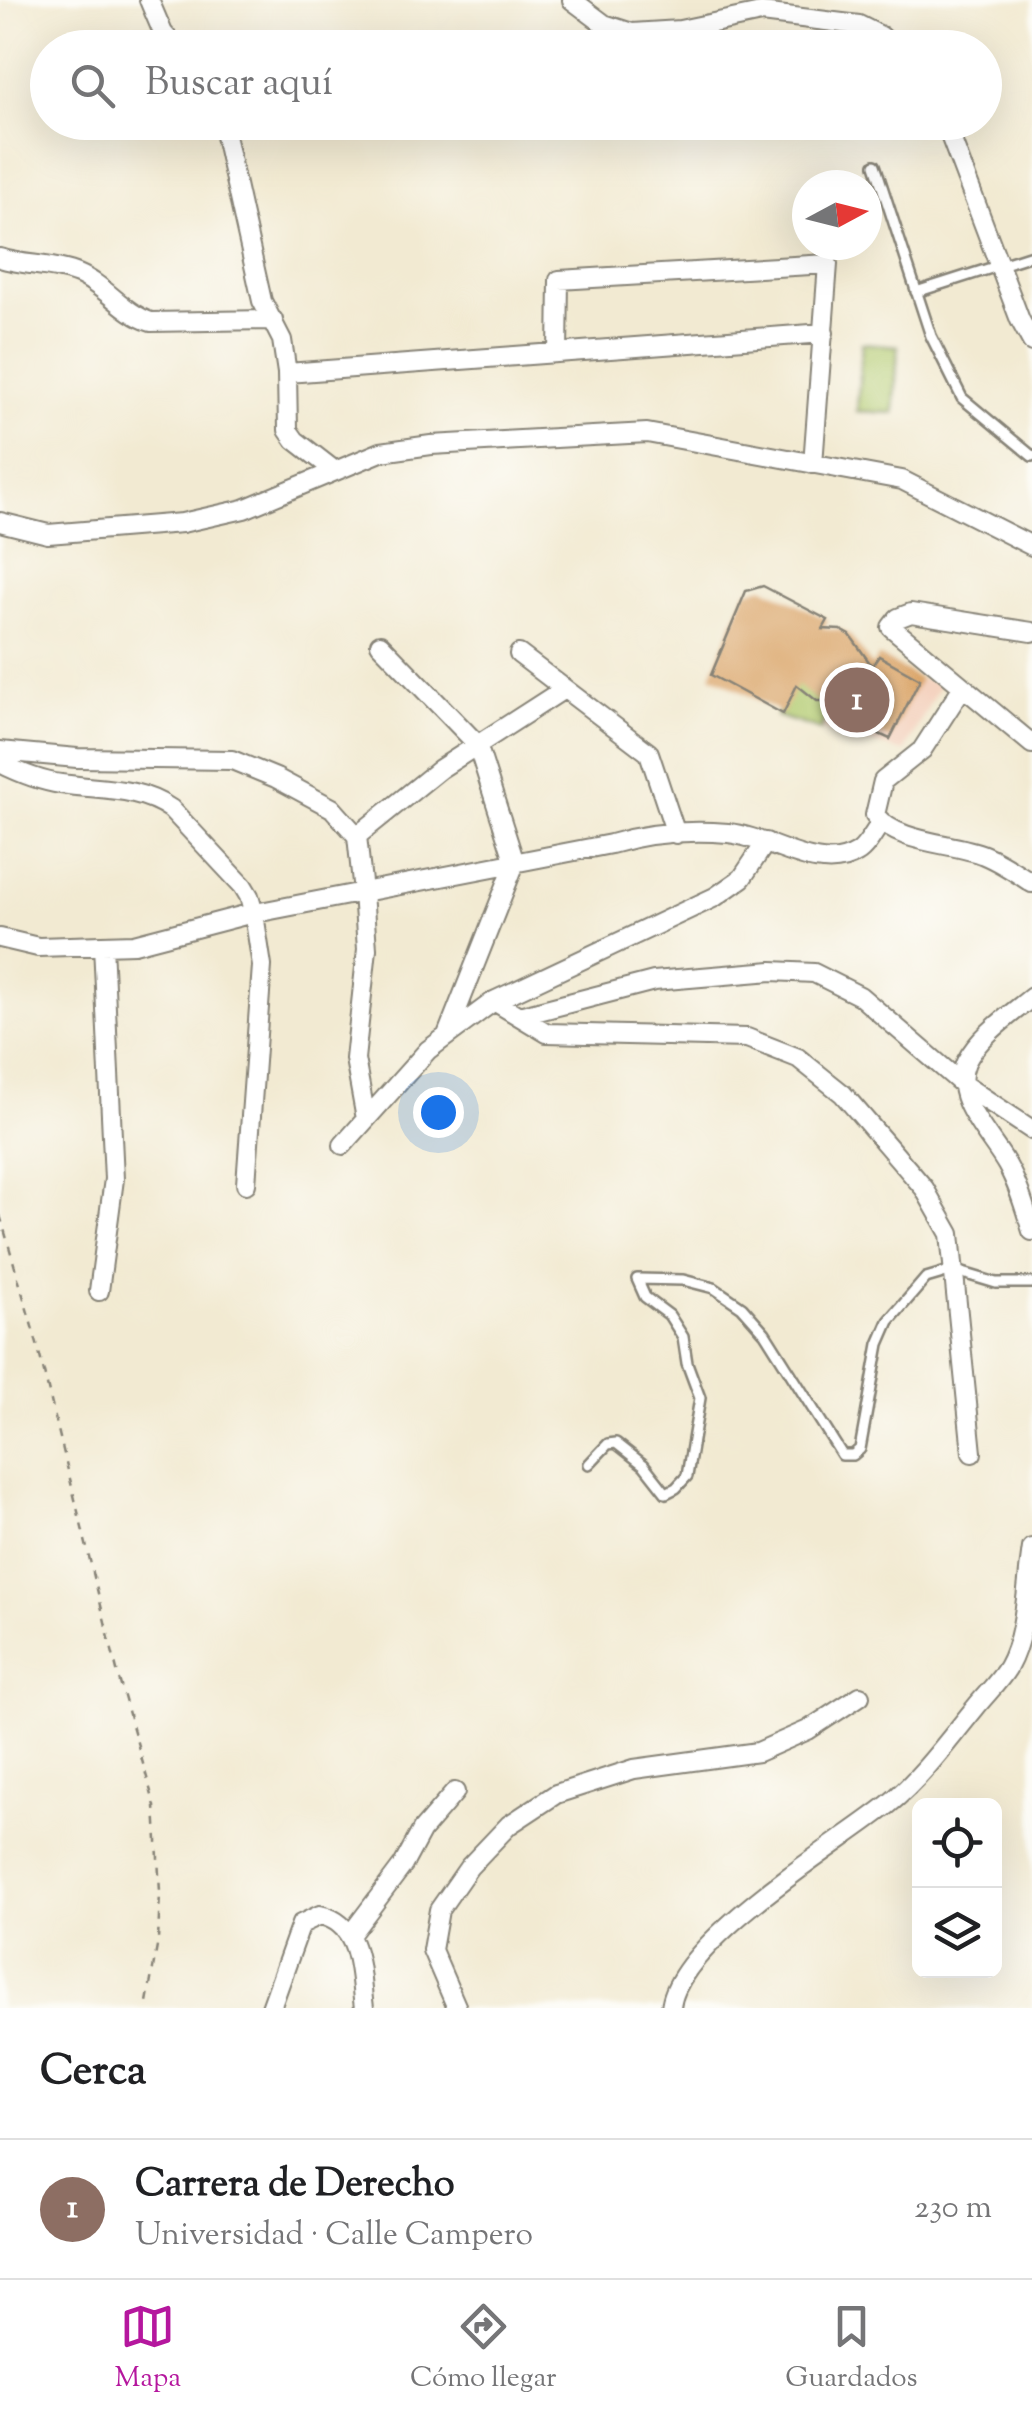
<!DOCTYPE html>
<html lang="es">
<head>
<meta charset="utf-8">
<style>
  body { margin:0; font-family:"Sorts Mill Goudy",serif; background:#f2f2f2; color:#202124 }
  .controls { position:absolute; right:30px; bottom:30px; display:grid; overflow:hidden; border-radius:15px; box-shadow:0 10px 40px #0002 }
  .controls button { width:90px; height:90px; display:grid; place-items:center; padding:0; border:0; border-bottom:2px solid #e0e0e0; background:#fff; color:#202124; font:50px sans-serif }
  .compass { position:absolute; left:792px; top:170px; width:90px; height:90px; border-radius:50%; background:#fff; box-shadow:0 10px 40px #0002; rotate:83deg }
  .you { position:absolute; left:438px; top:1112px; width:35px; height:35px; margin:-25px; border:8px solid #fff; border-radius:50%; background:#1a73e8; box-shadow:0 0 0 15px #1a73e833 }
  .badge { display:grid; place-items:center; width:65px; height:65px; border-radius:50%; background:#b5179e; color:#fff; font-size:32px; font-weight:700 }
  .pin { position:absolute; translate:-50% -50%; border:5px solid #fff; box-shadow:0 2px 10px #0006 }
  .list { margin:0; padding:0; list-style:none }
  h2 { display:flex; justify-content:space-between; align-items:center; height:130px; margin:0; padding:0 40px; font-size:42px }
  h2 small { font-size:32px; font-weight:400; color:#757577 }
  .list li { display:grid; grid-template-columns:65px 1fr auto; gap:30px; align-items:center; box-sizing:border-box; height:140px; padding:0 40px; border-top:2px solid #e0e0e0 }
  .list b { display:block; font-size:38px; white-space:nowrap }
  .list p { margin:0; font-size:32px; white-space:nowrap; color:#757577 }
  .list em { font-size:32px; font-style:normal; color:#757577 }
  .icon { flex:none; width:55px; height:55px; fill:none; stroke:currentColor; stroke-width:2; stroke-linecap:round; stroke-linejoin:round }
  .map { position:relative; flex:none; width:1032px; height:2008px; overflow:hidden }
  .search { position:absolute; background:#fff; box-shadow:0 10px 40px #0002; left:30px; right:30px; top:30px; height:110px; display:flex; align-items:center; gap:25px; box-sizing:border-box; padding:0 35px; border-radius:55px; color:#757577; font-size:38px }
  .sheet { height:270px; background:#fff }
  nav { display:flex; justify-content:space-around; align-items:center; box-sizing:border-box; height:140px; border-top:2px solid #e0e0e0; background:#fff; font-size:28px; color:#757577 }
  nav a { display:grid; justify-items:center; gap:5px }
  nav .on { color:#b5179e }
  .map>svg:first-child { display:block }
</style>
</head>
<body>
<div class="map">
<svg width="1032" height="2008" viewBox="0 0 1032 2008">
  <rect width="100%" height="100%" fill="#fdfcf7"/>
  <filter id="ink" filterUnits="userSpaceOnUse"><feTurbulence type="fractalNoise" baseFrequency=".01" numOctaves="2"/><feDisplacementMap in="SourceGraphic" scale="20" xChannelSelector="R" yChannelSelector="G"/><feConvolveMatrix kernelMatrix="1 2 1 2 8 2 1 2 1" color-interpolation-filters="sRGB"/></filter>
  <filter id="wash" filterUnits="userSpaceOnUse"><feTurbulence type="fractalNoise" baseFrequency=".0048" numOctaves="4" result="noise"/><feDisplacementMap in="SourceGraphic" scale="40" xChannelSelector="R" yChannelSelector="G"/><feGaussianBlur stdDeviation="2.25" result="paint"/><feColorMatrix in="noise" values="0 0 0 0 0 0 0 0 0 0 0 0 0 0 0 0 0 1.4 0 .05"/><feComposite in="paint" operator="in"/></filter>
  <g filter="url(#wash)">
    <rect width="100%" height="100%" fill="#f2ead2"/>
    <path fill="#f4d3c0" d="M 843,659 L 940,684 L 904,752 L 777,716 Z"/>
    <path fill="#b2ca6f" stroke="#677346" stroke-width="2.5" d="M 862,343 L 898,346 L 894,413 L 857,411 Z
      M 799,645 L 843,659 L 821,730 L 777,716 Z"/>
    <g id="blocks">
      <path fill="#dba76d" d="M 763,586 L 828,620 L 823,629 L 841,630 L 850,635 L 872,666 L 879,656 L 920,679 L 890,739 L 866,728 L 873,714 L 842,695 L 833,701 L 817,701 L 797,685 L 783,714 L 711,675 L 746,591 Z"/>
    </g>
  </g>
  <g filter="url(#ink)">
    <use href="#blocks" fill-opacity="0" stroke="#878377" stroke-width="2.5"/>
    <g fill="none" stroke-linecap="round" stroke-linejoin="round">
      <g stroke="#878377" stroke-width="14">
        <path id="lane" d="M 875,165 L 931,336 L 962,398 L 1032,456
          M 916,292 L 1032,255
          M 589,1464 L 608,1444 L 616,1443 L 644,1465 L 666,1493 L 676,1488 L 687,1476 L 700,1398 L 687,1363 L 683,1337 L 669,1315 L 645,1297 L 637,1279 L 683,1280 L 714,1288 L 742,1307 L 765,1333 L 842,1455 L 853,1455 L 860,1449 L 879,1344 L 889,1321 L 926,1278 L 953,1270 L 996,1283 L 1032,1283"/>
      </g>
      <g stroke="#878377" stroke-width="22">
        <path id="street" d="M 149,0 L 163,33 L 176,48
          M 572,0 L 604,24 L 632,33 L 680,30 L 761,13 L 859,25 L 881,36 L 894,48
          M 222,122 L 262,301 L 282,340 L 287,373 L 288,430 L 295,440 L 335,471
          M 945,122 L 1020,320 L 1032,342
          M 0,258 C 25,266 54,264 78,274 C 105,285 123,313 151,322 L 273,320
          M 558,353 L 559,280 L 828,264 L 813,464
          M 287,373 L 824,333
          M 0,522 L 48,534 L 182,523 L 244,509 L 381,452 L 431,445 L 647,433 L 902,480 L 1032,546
          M 1032,632 L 911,613 L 898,618 L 891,627 L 1032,744
          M 380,644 L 477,744 L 515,863 L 447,1035
          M 519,654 L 649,753 L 676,834
          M 962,688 L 922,750 L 883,781 L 875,815 C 898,844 952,842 984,855 C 1001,862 1017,873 1032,883
          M 0,751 L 77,758 L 232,760 L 276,778 L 332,808 L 357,836 L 363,892 L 367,949 L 355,1059 L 366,1119
          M 0,763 C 20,773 39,781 61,784 C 100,790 138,786 171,809 L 243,886 L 249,896 L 254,914 L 262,966 L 246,1184
          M 357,836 L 440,769 L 564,689
          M 0,938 L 38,947 L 134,944 L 245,915 L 611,844 C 648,833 689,830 728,833 C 768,836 819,877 857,853 C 866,848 875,831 881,822
          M 1032,997 C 1010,1015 979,1036 966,1062 C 950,1098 991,1136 1007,1165 C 1019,1186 1025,1209 1032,1231
          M 494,1001 L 547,1033 L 747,1038 L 798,1058 L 843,1094 L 924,1188 L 950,1234 L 972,1453
          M 519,1016 L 654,981 L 772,971 L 814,973 L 860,996 L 961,1083 L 1032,1130
          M 343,1145 L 428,1050 L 494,1001 L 715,897 L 742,878 L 766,842
          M 99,1291 L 114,1179 L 103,945
          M 351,1934 L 403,1865 L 422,1830 L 455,1792
          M 271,2008 L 301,1924 L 320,1915 C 362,1924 359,1971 364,2008
          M 457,2008 L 432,1950 L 439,1910 L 469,1867 L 509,1825 L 556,1794 L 634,1769 L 758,1752 L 808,1730 L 860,1696
          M 671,2008 C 676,1942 838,1845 889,1804 C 922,1777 948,1741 975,1708 C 985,1695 1000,1681 1008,1667 C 1027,1633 1026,1585 1032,1548"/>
      </g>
      <path stroke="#878377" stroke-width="2.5" stroke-dasharray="8 8" stroke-linecap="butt" d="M 0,1215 L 37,1344 L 119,1679 L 155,1806 L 160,1892 L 158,1941 L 146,2008"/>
      <use href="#lane" stroke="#fff" stroke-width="9"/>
      <use href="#street" stroke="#fff" stroke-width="18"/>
    </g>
  </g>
</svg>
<div class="controls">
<button><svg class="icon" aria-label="locate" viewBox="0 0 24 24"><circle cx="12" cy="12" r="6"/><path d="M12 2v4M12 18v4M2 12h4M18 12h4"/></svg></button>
<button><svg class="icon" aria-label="layers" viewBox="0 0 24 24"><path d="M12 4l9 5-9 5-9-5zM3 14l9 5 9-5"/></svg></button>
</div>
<svg class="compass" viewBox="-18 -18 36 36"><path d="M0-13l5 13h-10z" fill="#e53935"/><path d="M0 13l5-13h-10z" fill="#757577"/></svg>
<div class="you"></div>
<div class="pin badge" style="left:857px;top:700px;background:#8d6e63">1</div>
<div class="search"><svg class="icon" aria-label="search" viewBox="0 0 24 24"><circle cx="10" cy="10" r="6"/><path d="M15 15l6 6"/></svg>Buscar aquí</div>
</div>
<section class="sheet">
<h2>Cerca<small></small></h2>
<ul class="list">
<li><span class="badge" style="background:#8d6e63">1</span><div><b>Carrera de Derecho</b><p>Universidad · Calle Campero</p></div><em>230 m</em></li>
</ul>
</section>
<nav>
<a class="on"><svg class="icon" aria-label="map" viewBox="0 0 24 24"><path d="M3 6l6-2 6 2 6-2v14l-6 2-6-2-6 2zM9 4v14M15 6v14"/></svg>Mapa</a>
<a><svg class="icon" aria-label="directions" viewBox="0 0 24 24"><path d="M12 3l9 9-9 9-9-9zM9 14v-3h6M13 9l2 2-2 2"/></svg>Cómo llegar</a>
<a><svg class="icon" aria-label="saved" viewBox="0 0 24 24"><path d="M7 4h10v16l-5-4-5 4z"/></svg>Guardados</a>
</nav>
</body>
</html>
